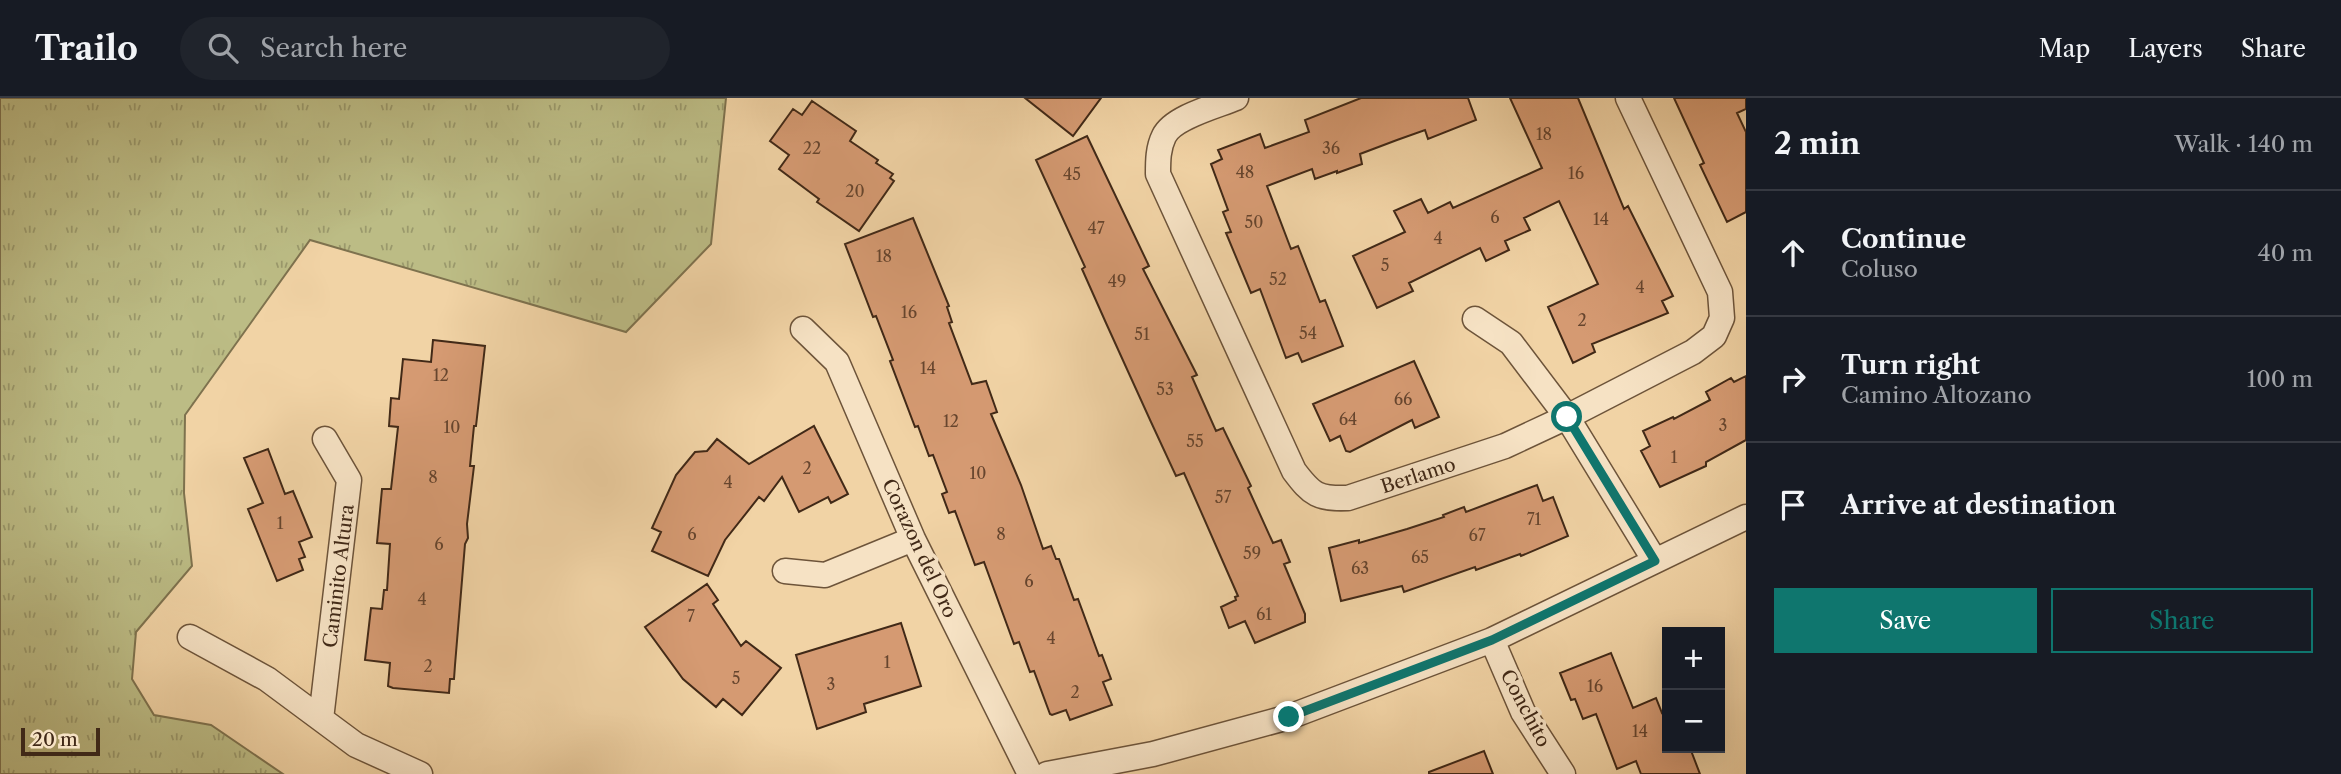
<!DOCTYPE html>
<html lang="en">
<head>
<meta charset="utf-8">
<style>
  body { margin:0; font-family:"Libre Caslon Text",serif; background:#20242c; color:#f1f3f6 }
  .controls { position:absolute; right:21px; bottom:21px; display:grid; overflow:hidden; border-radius:0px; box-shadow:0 7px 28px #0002 }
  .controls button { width:63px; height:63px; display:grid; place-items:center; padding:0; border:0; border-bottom:2px solid #363941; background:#171b24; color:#f1f3f6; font:35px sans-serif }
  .scale { position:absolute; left:21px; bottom:18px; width:79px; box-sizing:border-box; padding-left:7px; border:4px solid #412917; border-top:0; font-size:19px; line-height:24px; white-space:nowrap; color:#412917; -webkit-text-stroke:5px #f6e2c4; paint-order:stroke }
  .stop { position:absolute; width:21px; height:21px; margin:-16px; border:5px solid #0f766e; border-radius:50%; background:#fff }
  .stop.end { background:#0f766e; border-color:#fff; box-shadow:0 2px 7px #0008 }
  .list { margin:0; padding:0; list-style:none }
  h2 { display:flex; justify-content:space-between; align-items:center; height:91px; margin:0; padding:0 28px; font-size:30px }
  h2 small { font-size:23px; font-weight:400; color:#9ea1a6 }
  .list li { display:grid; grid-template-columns:46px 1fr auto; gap:21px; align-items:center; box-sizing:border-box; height:126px; padding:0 28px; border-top:2px solid #363941 }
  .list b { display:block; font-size:26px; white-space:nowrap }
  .list p { margin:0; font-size:23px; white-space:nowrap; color:#9ea1a6 }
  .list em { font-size:23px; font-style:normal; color:#9ea1a6 }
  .actions { display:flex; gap:14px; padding:21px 28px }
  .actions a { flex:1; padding:16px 0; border:2px solid #0f766e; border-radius:0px; text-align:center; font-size:24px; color:#0f766e }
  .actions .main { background:#0f766e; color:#fff }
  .icon { flex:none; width:38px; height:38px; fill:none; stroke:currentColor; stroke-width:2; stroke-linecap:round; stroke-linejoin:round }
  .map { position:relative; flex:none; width:1746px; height:676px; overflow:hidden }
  header { display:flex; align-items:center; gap:42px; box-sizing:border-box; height:98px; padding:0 35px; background:#171b24; border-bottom:2px solid #363941 }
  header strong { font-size:33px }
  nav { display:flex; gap:38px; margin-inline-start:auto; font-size:24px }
  .search { width:490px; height:63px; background:#20242c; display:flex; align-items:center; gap:18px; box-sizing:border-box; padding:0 24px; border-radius:38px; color:#9ea1a6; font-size:26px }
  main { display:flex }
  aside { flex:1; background:#171b24 }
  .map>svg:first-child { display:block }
</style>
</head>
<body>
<header>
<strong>Trailo</strong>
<div class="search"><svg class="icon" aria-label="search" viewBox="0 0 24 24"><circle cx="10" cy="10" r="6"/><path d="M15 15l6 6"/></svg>Search here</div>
<nav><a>Map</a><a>Layers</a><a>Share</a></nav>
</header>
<main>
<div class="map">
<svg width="1746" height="676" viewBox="0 0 1746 676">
  <defs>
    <pattern id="grass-tufts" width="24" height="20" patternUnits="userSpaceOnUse" patternTransform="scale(1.75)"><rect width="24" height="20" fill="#bcbc85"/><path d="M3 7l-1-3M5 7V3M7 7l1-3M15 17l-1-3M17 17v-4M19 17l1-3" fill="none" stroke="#9a996c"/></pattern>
  </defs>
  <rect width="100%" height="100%" fill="#f1d3a5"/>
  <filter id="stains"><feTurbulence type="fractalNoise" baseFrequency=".00286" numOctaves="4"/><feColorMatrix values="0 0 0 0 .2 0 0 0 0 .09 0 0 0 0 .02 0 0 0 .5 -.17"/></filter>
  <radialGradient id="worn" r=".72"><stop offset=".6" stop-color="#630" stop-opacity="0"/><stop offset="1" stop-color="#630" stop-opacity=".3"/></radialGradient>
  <path fill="url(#grass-tufts)" stroke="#7e724e" stroke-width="2" d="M 0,0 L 726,0 L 711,146 L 626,234 L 310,142 L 185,317 L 184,395 L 192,468 L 136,534 L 132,581 L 154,617 L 211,627 L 283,676 L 0,676 Z"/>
  <path fill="#d59a72" stroke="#412917" stroke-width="2" d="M 1025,0 L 1101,0 L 1073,38 Z
    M 1361,0 L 1468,0 L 1476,22 L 1428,41 L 1425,32 L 1397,42 L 1360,56 L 1362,66 L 1337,75 L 1337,73 L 1315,81 L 1312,71 L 1267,88 L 1291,151 L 1298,148 L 1320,204 L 1325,202 L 1343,248 L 1302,264 L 1298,255 L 1286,260 L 1260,191 L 1251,195 L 1226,135 L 1231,134 L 1223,114 L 1228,112 L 1211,66 L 1222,61 L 1218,52 L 1260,36 L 1265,50 L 1309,34 L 1305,22 Z
    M 1510,0 L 1578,0 L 1624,111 L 1628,108 L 1673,198 L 1662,203 L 1668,215 L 1592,246 L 1595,254 L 1573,265 L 1548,209 L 1598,186 L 1559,103 L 1524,120 L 1530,132 L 1505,143 L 1509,152 L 1486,163 L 1480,150 L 1409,185 L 1413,193 L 1377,210 L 1353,158 L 1405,134 L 1394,113 L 1421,101 L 1428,115 L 1450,104 L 1453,110 L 1542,70 Z
    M 1674,0 L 1746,0 L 1746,11 L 1737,15 L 1746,34 L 1746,114 L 1727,124 L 1700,67 L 1704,65 Z
    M 812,3 L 856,33 L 850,43 L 878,62 L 876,65 L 893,76 L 890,80 L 894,83 L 859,133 L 817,104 L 819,101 L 779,71 L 789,57 L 770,43 L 793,11 L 802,17 Z
    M 1087,38 L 1149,168 L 1143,171 L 1197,277 L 1192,279 L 1216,333 L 1223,330 L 1251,388 L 1248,390 L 1273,445 L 1281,442 L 1290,464 L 1284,466 L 1305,516 L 1305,524 L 1255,545 L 1245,523 L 1229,530 L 1221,509 L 1236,502 L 1235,499 L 1238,498 L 1184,375 L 1176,378 L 1151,324 L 1106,225 L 1082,171 L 1085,169 L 1036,62 Z
    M 913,120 L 949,208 L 947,209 L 952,224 L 949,225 L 972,286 L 986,283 L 997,314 L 991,316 L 1021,387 L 1043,451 L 1051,448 L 1056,461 L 1059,461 L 1074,502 L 1078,501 L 1099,558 L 1102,557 L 1111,581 L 1103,584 L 1112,607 L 1070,622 L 1066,612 L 1052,617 L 1050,616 L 1034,573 L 1030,574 L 1019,544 L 1014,546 L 984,464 L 975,467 L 955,413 L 949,415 L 942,396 L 947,394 L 933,357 L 929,358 L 918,328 L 915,329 L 890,263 L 893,262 L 876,218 L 873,219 L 845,146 Z
    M 433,242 L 485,248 L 476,328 L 474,328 L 470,368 L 474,368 L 467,426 L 468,440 L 465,446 L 455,567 L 454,581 L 450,581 L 449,595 L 393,590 L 388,588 L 390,565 L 365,562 L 371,510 L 382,511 L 384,492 L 387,492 L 390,446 L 377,445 L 382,391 L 391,391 L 398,329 L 389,328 L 391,300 L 399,301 L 403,261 L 431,264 Z
    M 1414,263 L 1439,319 L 1415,330 L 1412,322 L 1350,354 L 1346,353 L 1340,338 L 1330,343 L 1313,306 Z
    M 1746,278 L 1746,342 L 1706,364 L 1706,368 L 1660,389 L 1641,353 L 1650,348 L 1643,333 L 1673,319 L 1674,321 L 1710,302 L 1706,294 L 1731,280 L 1734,284 Z
    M 814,328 L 848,396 L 831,405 L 828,399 L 799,414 L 782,379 L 764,403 L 759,399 L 725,442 L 708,478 L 652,453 L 661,434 L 652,430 L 676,377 L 695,354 L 707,353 L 717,341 L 749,366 Z
    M 268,351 L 285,396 L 293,393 L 312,439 L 299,444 L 305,459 L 299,461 L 303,472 L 277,483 L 248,411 L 263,405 L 244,360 Z
    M 1537,387 L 1543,403 L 1553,399 L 1568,438 L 1521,458 L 1520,456 L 1476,472 L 1475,469 L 1404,494 L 1402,488 L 1341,503 L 1329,450 L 1359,442 L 1359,445 L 1407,431 L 1444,419 L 1443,417 L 1464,409 L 1466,414 Z
    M 707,486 L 718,502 L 713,506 L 741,548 L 746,543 L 781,570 L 742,617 L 723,601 L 716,609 L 683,581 L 645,529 Z
    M 901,525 L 921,588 L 864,606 L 866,614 L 817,631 L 796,557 Z
    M 1611,555 L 1633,610 L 1656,600 L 1662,615 L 1667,612 L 1667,650 L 1690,650 L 1700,676 L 1641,676 L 1636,663 L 1617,671 L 1596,616 L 1583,621 L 1575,601 L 1571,602 L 1560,575 Z
    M 1484,653 L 1493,676 L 1429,676 L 1429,674 Z"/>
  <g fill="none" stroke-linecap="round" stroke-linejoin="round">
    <g stroke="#6d543a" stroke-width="27">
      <path id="minor" d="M 1236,0 C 1217,8 1173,19 1164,38 C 1158,50 1158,63 1158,76 L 1294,373 C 1312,397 1318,401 1348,400 L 1505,348 L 1567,319 L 1693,254 L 1714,238 L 1722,220 L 1720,194 L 1628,0
        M 1475,221 L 1511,245 L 1567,319 L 1655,463
        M 803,231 L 837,264 L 913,441 L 1030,676
        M 785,473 L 825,477 L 913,441
        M 190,539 L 267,581 L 356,647 L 420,676
        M 1492,542 L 1523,614 L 1563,676
        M 321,621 L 349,382 L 325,341
        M 1047,676 L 1153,656 L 1289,619 L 1492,542 L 1746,419"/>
    </g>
    <use href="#minor" stroke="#f6e2c4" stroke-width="24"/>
  </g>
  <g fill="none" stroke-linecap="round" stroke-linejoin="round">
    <path stroke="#0f766e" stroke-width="9" d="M 1289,619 L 1492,542 L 1655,463 L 1567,319"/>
  </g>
  <g text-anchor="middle" stroke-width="7" stroke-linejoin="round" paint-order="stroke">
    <g font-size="16" fill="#66452e">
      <text x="1544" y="42">18</text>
      <text x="812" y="56">22</text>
      <text x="1331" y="56">36</text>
      <text x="1245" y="80">48</text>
      <text x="1576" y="81">16</text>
      <text x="1072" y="82">45</text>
      <text x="855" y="99">20</text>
      <text x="1495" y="125">6</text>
      <text x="1601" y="127">14</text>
      <text x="1254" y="130">50</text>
      <text x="1096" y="136">47</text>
      <text x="1438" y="146">4</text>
      <text x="884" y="164">18</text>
      <text x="1385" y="173">5</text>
      <text x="1278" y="187">52</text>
      <text x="1117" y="189">49</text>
      <text x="1640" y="195">4</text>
      <text x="909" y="220">16</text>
      <text x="1582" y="228">2</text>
      <text x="1308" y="241">54</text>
      <text x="1142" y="242">51</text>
      <text x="928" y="276">14</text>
      <text x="441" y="283">12</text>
      <text x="1165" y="297">53</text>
      <text x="1403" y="307">66</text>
      <text x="1348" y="327">64</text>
      <text x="951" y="329">12</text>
      <text x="1723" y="333">3</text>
      <text x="452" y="335">10</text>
      <text x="1195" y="349">55</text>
      <text x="1674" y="365">1</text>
      <text x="807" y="376">2</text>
      <text x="978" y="381">10</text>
      <text x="433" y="385">8</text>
      <text x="728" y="390">4</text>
      <text x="1223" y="405">57</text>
      <text x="1534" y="427">71</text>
      <text x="280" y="431">1</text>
      <text x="692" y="442">6</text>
      <text x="1001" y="442">8</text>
      <text x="1477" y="443">67</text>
      <text x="439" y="452">6</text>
      <text x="1252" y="461">59</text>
      <text x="1420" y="465">65</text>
      <text x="1360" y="476">63</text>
      <text x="1029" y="489">6</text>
      <text x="422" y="507">4</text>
      <text x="1264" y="522">61</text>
      <text x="691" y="524">7</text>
      <text x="1051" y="546">4</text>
      <text x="887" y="570">1</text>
      <text x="428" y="574">2</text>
      <text x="736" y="586">5</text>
      <text x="831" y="592">3</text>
      <text x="1595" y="594">16</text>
      <text x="1075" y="600">2</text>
      <text x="1640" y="639">14</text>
    </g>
    <g font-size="19" fill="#412917" stroke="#f6e2c4">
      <text transform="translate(1418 377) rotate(-18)" y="7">Berlamo</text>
      <text transform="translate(920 450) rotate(65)" y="7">Corazon del Oro</text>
      <text transform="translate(338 478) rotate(-83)" y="7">Caminito Altura</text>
      <text transform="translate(1526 610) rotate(62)" y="7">Conchito</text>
    </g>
  </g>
  <rect width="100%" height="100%" filter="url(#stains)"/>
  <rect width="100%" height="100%" fill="url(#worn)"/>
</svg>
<div class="controls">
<button>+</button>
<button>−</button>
</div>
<div class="scale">20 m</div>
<div class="stop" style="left:1567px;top:319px"></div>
<div class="stop end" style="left:1289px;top:619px"></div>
</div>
<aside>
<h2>2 min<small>Walk · 140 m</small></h2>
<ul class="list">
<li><svg class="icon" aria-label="ahead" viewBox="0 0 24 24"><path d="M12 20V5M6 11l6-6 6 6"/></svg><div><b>Continue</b><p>Coluso</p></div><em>40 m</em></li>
<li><svg class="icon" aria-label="right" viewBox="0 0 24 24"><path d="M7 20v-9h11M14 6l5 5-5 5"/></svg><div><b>Turn right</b><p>Camino Altozano</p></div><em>100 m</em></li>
<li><svg class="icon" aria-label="arrive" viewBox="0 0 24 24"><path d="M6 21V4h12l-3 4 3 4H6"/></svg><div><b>Arrive at destination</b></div></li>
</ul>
<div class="actions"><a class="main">Save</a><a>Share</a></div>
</aside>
</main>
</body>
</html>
